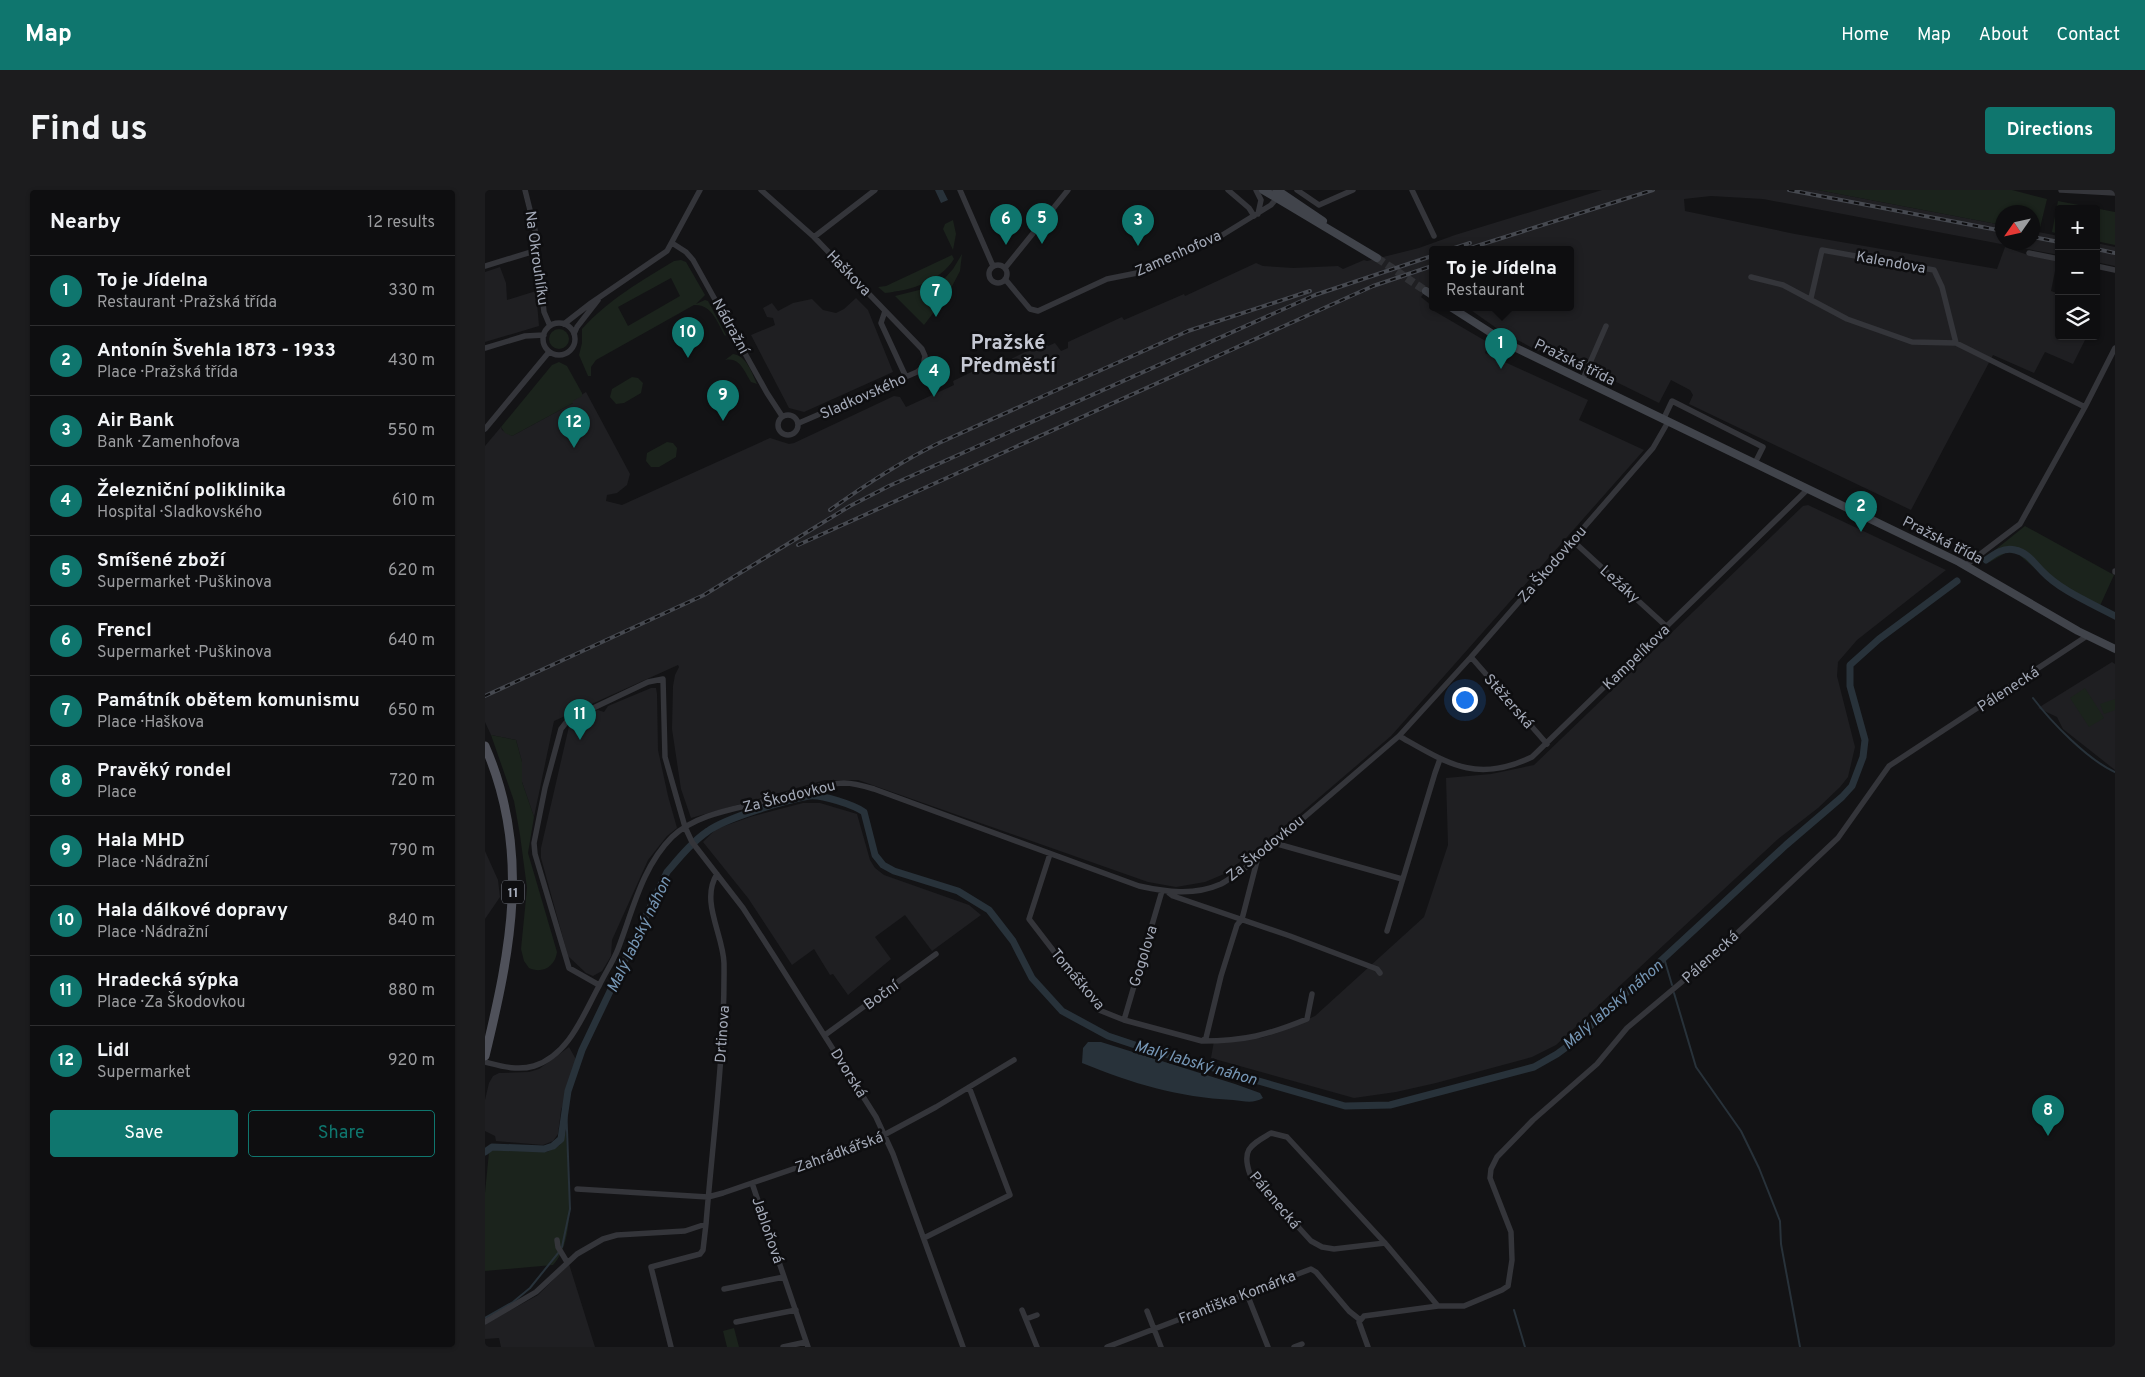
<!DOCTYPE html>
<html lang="en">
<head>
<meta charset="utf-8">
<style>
  body { margin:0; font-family:Overpass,sans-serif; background:#1c1c1e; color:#f1f3f6 }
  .controls { position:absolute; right:15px; top:15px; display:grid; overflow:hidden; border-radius:5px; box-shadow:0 1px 4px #0004 }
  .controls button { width:45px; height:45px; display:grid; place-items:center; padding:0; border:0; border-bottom:1px solid #2e2e30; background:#0e0e10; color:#f1f3f6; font:25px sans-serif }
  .compass { position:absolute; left:1510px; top:15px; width:45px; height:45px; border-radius:50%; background:#0e0e10; box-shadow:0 1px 4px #0004; rotate:236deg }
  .you { position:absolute; left:979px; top:509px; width:18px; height:18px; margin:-12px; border:4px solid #fff; border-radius:50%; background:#1a73e8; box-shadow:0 0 0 8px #1a73e833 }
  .badge { display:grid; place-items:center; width:32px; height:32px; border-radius:50%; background:#0f766e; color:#fff; font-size:16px; font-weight:700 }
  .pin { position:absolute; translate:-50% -41px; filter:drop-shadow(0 1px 2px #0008) }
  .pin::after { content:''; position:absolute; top:26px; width:18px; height:15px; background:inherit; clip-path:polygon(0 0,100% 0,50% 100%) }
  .popup { position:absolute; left:944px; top:56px; width:145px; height:65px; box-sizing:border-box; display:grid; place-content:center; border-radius:5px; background:#0e0e10; filter:drop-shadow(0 1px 4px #0005); font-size:16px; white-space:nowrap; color:#9b9c9f }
  .popup b { font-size:19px; color:#f1f3f6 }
  .popup::after { content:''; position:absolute; left:50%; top:100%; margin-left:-10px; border:10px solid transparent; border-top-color:#0e0e10 }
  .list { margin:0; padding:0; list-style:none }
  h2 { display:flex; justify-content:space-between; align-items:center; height:65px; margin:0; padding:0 20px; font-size:21px }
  h2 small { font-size:16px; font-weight:400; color:#9b9c9f }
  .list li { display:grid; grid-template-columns:32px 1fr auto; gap:15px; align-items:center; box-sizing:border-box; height:70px; padding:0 20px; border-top:1px solid #2e2e30 }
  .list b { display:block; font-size:19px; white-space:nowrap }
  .list p { margin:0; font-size:16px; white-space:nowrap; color:#9b9c9f }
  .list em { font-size:16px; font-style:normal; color:#9b9c9f }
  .actions { display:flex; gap:10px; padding:15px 20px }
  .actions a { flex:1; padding:11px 0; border:1px solid #0f766e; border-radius:5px; text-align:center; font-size:18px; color:#0f766e }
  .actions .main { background:#0f766e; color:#fff }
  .icon { flex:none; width:28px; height:28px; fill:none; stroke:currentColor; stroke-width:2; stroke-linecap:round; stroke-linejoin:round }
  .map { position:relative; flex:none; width:1630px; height:1157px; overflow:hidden; border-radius:5px }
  header { display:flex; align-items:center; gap:30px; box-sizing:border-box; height:70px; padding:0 25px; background:#0f766e; color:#fff }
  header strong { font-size:24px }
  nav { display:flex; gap:28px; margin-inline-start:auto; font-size:18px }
  .intro { display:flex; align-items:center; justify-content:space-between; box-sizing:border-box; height:120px; padding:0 30px }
  h1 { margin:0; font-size:35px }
  .button { padding:12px 22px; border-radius:5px; background:#0f766e; color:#fff; font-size:18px; font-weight:700 }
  main { display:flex; gap:30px; padding:0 30px }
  aside { flex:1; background:#0e0e10; border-radius:5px; box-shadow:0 1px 4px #0004 }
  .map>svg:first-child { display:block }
</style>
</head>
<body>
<header>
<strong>Map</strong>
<nav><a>Home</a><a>Map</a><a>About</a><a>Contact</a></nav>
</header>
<div class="intro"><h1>Find us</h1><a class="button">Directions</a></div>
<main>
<aside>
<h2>Nearby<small>12 results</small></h2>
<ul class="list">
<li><span class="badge">1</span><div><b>To je Jídelna</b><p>Restaurant · Pražská třída</p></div><em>330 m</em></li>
<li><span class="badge">2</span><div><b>Antonín Švehla 1873 - 1933</b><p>Place · Pražská třída</p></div><em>430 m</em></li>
<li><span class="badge">3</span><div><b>Air Bank</b><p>Bank · Zamenhofova</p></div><em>550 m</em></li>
<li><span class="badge">4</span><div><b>Železniční poliklinika</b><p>Hospital · Sladkovského</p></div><em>610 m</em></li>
<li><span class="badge">5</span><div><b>Smíšené zboží</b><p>Supermarket · Puškinova</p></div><em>620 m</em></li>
<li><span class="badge">6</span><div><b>Frencl</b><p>Supermarket · Puškinova</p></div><em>640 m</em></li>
<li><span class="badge">7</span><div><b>Památník obětem komunismu</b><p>Place · Haškova</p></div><em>650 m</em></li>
<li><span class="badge">8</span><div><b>Pravěký rondel</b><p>Place</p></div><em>720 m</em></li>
<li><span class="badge">9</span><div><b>Hala MHD</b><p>Place · Nádražní</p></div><em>790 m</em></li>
<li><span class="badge">10</span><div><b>Hala dálkové dopravy</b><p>Place · Nádražní</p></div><em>840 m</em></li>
<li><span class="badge">11</span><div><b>Hradecká sýpka</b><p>Place · Za Škodovkou</p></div><em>880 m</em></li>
<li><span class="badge">12</span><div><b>Lidl</b><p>Supermarket</p></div><em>920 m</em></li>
</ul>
<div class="actions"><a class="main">Save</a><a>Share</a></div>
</aside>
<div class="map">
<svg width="1630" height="1157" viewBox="0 0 1630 1157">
  <rect width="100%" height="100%" fill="#131315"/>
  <path fill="#1f1f22" d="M 1117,0 L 1333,0 L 1517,35 L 1518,52 L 1548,52 L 1548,41 L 1574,46 L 1574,65 L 1278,9 L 1226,6 L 1199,9 L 1200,21 L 1310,44 L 1512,79 L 1520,57 L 1540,64 L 1572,71 L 1566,101 L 1574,104 L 1574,146 L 1605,146 L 1604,149 L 1601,148 L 1588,174 L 1560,162 L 1549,183 L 1508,165 L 1426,320 L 1204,214 L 1208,205 L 1205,200 L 1186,190 L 1174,213 L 1060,157 L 1053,161 L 1014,140 L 983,118 L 1085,118 L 1085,60 L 947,60 L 947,94 L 936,107 L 946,115 L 944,118 L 1004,153 L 1000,163 L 1103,210 L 1094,230 L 1159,260 L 906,546 L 794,642 L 739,684 L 720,692 L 691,697 L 663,692 L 373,590 L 340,590 L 206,628 L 196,599 L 187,539 L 188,496 L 190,485 L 194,477 L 193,475 L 69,531 L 49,627 L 37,592 L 37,572 L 31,550 L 6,545 L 0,532 L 0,256 L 16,237 L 17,240 L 27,246 L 88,213 L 87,211 L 101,202 L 145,284 L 142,295 L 132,303 L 122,305 L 121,311 L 137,315 L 285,248 L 304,254 L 309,253 L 409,206 L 415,207 L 421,217 L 469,195 L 468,191 L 499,176 L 504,174 L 505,177 L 518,173 L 560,152 L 563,156 L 570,153 L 576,161 L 583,158 L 583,152 L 637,127 L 639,130 L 699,104 L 700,106 L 771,73 L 778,76 L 808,78 L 853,76 L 858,79 L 879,70 L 882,71 L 934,58 L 970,45 Z
    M 1611,53 L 1630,57 L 1630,76 L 1611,72 Z
    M 15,77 L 21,93 L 22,110 L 51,101 L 54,136 L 0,152 L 0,82 Z
    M 371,108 L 383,120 L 408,182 L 319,222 L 304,218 L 266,145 L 290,135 L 288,128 L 282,127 L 278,118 L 287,113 L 293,121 L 308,113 L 327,109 L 338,120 L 351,123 L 359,119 Z
    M 1323,315 L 1461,380 L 1372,450 L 1353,472 L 1352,486 L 1370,557 L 1363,587 L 1355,597 L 1333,618 L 1293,649 L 1071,855 L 1047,867 L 951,893 L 911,902 L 869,908 L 726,868 L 729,851 L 776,848 L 792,843 L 830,826 L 939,727 L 963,655 L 961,588 L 1006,584 L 1049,575 L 1318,316 Z
    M 1627,472 L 1630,474 L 1630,580 L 1578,539 L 1572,527 L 1553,518 Z
    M 166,498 L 171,498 L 172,504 L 173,560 L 183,606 L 192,638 L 182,646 L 163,670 L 127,750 L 126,766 L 117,781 L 108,786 L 101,783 L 83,766 L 56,668 L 56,658 L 85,532 L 113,520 L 119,522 L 123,516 Z
    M 318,613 L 335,613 L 372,624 L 385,670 L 390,678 L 399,685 L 484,715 L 496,725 L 447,761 L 420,725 L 390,747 L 406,769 L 363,805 L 348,784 L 345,785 L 329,759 L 307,775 L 263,708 L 218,652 L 231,639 L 265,627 Z
    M 0,661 L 13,690 L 15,707 L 0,729 Z
    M 84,857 L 93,873 L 76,920 L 73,944 L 68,951 L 58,955 L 11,951 L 10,946 L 0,941 L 0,910 L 4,893 L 8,886 L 14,883 L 44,882 L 54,879 Z
    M 84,1074 L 110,1157 L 16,1157 L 14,1148 L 0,1149 L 0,1134 L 53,1105 Z"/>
  <path fill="#1b231c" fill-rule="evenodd" d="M 1333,0 L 1527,0 L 1562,9 L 1554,42 L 1548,41 L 1548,22 L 1518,22 L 1517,35 Z
    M 1573,11 L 1630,22 L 1630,55 L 1611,51 L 1611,19 L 1574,19 L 1574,44 L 1567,42 Z
    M 468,30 L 471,44 L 468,60 L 458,39 L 460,34 Z
    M 477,64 L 475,81 L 465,100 L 460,88 L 468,79 Z
    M 467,65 L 469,69 C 454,92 427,100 400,103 L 393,97 L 401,96 Z
    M 196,70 L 201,72 L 220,105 L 211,114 L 220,110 L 223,111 L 241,145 L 240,146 C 232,132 227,114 209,115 L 111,170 L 106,177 L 106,186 L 103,186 L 94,165 L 97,153 L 97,139 C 123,110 156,91 189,71 ZM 186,88 L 195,106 L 143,136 L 133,117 Z
    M 438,99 L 456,113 L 439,135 L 410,106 Z
    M64 149a10 10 0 1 1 20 0a10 10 0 1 1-20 0Z
    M 248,164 C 261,165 267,183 272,194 L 266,192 C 259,181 255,167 240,170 Z
    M 74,172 L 82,176 L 97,203 L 97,206 L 88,211 L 88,213 L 27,246 L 20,243 L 16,237 L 67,175 Z
    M 147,187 L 153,188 L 158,193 L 156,203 L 139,213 L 131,214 L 125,207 L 127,199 Z
    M 182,252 L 188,253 L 192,258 L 191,267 L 174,277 L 166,277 L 161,271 L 162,263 Z
    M 1540,336 L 1629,385 L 1613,420 L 1570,396 L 1532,363 L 1522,362 L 1505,372 L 1500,368 Z
    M 1600,498 L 1619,528 L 1604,537 L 1585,508 Z
    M 1630,509 L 1630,520 L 1619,524 L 1615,514 Z
    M 6,545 L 31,550 L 37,572 L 37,592 L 49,627 L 43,663 L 72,762 C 70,777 57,784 44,778 L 39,771 L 36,759 L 42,698 L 35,645 L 29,611 Z
    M 81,942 C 82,977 94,1048 68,1075 L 0,1081 L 0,1003 L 4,962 L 11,959 L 62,962 L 75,955 Z
    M 249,1138 L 254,1157 L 242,1157 L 238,1141 Z"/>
  <path fill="#28323a" d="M 450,0 L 458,0 L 463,10 L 456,13 Z
    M 456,90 L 463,105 L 459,111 L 443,98 Z
    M 603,852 L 616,852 L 750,894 L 775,903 L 778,908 C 768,914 759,911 748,910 C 692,907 649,894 597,873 L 598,858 Z"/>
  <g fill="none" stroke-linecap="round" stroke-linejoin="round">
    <path stroke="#28323a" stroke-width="2" d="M 1548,508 C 1566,532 1603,570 1630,582
      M 1179,768 L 1187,795
      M 1189,803 L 1211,877 L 1256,941 L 1274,978 L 1295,1031 L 1296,1054 L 1315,1157
      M 77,1057 L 85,1019 L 81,914
      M 1029,1120 L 1040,1157
      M 0,1128 L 28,1112 L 45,1098 L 74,1062"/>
    <path stroke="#28323a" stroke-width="7" d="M 1501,370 C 1509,364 1519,357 1530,360 C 1542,362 1549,373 1557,381 C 1576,401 1606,413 1630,426
      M 0,962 L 7,957 L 59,959 L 68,956 L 76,949 L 83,901 L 97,860 L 182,682 C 195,667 207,652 223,641 C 241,628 301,610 324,606 C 336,604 369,615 379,622 L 390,665 L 398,675 L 409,681 L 473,701 L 504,720 L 528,751 L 547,788 L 577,821 L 623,846 L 659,858 L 860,916 L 905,915 L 1049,877 L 1072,864 L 1087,853 L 1301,655 L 1357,607 L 1367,596 L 1378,567 L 1380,550 L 1365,496 L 1365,475 L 1394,449 L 1472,391"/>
    <path stroke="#303135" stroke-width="8" stroke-dasharray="8 4" stroke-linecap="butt" d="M 892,68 L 941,101"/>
    <path stroke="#34353a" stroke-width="5.5" d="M 40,0 L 50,40 L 59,122 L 65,136
      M 276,0 L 329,47 L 437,159 L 440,166 L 438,177 L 432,182 L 314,233
      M 475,0 L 508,76
      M 743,0 L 764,18 L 769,26
      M 771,0 L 776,10 L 773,24
      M 812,0 L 834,15 L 868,0
      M 927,0 L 949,46
      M 1576,0 L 1630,3
      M 329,47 L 390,0
      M 187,53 L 201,62 L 208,70 L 282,203 L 297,226
      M 1544,63 L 1574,69
      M504 84a9 9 0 1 1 18 0a9 9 0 1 1-18 0Z
      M 0,76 L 53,60
      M 1611,76 L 1630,80
      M 520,78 L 583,0
      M 1266,87 L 1298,95 L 1362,129 L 1427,152 L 1471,153 L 1600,217
      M 520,89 L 545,119 L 553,121 L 622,89 L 657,82 L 726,52 L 786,15 L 792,8 L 788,0
      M 1326,108 L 1337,60 L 1449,80 L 1457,97 L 1471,153
      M 400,121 L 396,133 L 421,187
      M58 149a16 16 0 1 1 32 0a16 16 0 1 1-32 0Z
      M 79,134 L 106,113 L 182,61 L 215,0
      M 89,144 L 92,137 L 113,110
      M 0,158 L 40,146 L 59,145
      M 1097,191 L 1121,136
      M293 235a10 10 0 1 1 20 0a10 10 0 1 1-20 0Z
      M 1178,230 L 1187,211 L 1278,257 L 1270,273
      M 0,239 L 64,162
      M 1088,351 L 1182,437
      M 1481,375 L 1535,334 L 1600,217 L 1630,158
      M 1630,382 L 1630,381
      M 986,467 L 1062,554
      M 914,546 C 962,573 991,594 1047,567 L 1323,299
      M 789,653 L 917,689
      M 565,664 L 544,729 L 614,820 L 639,830 L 717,851 L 721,848 L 736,786 L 752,735 L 757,729 L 773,667
      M 684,703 L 688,706 L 805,746 L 892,779 L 895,783
      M 902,741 L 950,583 L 955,569
      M 114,795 L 84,778 L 50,664 L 49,653 L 60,598 L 76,539 L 83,530 L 163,492 L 178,489 L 180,567 L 200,637 L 207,652 L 258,718 L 289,766 L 391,927 L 408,964 L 478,1157
      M 639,830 L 677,701
      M 340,845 L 451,764
      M 717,851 C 760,851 783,845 822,829 L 827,804
      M 0,872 C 16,876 32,881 49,876 C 84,865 98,825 114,796 C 120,783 128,772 133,759 C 148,720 157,677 187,647 C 211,624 250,619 281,611 C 306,604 333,594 359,593 C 369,593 379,596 389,599 L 654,696 C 681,702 709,706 736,694 C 744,690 751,683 759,679 L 914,546 L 986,467 L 1168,258 L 1183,232
      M 267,993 L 323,1157
      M 92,999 L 223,1007 L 238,1003 L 384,953 L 451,917 L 529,870
      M 439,1048 L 525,1005 L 484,897
      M 72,1050 L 73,1057 L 82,1072
      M 900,1053 L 849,1059 L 837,1057 L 826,1051 L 765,984 C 756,959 766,955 786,943 L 802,947 L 900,1053 L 953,1116
      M 239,1099 L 299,1087
      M 762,1104 L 783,1157
      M 537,1120 L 552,1157
      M 662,1121 L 676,1157
      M 541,1129 L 552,1125
      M 0,1132 L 51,1102 L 92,1064 L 118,1049 L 132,1045 L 200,1041 L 221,1034 C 228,947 240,860 239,773 C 238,744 215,711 232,684
      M 251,1132 L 311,1120
      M 186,1157 L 166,1077 L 215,1064 L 218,1060 L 221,1034
      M 298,1157 L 321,1152
      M 622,1157 L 826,1079 L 831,1082 L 864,1121 L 874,1129
      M 809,1157 L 817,1154
      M 883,1157 L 874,1132 L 879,1126 L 953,1116 L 979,1116 L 1017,1100 L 1023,1096 L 1027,1070 L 1026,1042 L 1005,988 L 1006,979 L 1012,967 L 1048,930 L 1112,874 L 1142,838 L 1230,764 L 1353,648 L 1404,576 L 1602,446"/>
    <path stroke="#41444b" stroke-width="8" d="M 778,0 L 892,68
      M 792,0 L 838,31
      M 941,101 L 947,105
      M 967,118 L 1025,155 L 1474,372 L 1593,441 L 1630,459"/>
    <path stroke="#4f515a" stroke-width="9" d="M 0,556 C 46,661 26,759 0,866"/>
    <g stroke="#464950" stroke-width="4">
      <path id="rail" d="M 1304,0 L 1518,41
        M 1548,47 L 1574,52
        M 1611,59 L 1630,63
        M 963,60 L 985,53
        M 979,60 L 1168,0
        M 345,320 C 380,295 415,272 454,253 L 703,141 L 825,101
        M 313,355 L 888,96 L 947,76
        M 0,506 L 219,405 L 365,316 L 404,296 L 830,105 L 947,66"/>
    </g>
    <use href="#rail" stroke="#0e0e10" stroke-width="2" stroke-dasharray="5.5" stroke-linecap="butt"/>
  </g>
  <g text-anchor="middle" stroke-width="5" stroke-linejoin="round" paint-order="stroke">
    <rect fill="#0e0e10" stroke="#767a85" stroke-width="1" x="17" y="690.5" width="22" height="23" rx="4"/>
    <g font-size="14" font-weight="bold" fill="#a3a9b7">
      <text x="28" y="707">11</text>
    </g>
    <g font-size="15" fill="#a3a9b7" stroke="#0e0e10">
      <text transform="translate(693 63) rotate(-24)" y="5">Zamenhofova</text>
      <text transform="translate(52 68) rotate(82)" y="5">Na Okrouhlíku</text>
      <text transform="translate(1406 72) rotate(10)" y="5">Kalendova</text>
      <text transform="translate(364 83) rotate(46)" y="5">Haškova</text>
      <text transform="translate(246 136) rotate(61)" y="5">Nádražní</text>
      <text transform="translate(1090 172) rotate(26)" y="5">Pražská třída</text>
      <text transform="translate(378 206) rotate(-24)" y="5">Sladkovského</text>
      <text transform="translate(1458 350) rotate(27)" y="5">Pražská třída</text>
      <text transform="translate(1067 374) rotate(-49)" y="5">Za Škodovkou</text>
      <text transform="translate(1135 394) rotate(42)" y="5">Ležáky</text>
      <text transform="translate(1151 467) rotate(-44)" y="5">Kampelíkova</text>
      <text transform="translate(1523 499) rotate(-33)" y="5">Pálenecká</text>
      <text transform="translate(1024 511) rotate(49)" y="5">Stěžerská</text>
      <text transform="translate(304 606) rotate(-14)" y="5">Za Škodovkou</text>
      <text transform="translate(780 658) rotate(-39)" y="5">Za Škodovkou</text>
      <text transform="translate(658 766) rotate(-73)" y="5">Gogolova</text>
      <text transform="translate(1225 767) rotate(-42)" y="5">Pálenecká</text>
      <text transform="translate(593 789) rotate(50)" y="5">Tomáškova</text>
      <text transform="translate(396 805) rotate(-36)" y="5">Boční</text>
      <text transform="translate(237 844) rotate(-86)" y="5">Drtinova</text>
      <text transform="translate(364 883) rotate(58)" y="5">Dvorská</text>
      <text transform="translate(354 962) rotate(-20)" y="5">Zahrádkářská</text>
      <text transform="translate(790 1010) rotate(50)" y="5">Pálenecká</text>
      <text transform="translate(283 1040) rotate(71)" y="5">Jabloňová</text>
      <text transform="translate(752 1107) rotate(-21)" y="5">Františka Komárka</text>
    </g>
    <g font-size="16" font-style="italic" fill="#7697b6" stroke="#0e0e10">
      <text transform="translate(153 744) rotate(-64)" y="6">Malý labský náhon</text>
      <text transform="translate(1127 814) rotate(-41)" y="6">Malý labský náhon</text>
      <text transform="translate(711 872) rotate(16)" y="6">Malý labský náhon</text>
    </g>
    <g font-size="20" font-weight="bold" fill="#c5c8d3" stroke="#0e0e10">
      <text x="523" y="159">Pražské<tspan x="523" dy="23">Předměstí</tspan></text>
    </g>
  </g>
</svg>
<div class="controls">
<button>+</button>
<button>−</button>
<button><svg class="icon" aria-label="layers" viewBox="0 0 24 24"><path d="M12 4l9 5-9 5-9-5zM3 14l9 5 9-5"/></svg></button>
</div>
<svg class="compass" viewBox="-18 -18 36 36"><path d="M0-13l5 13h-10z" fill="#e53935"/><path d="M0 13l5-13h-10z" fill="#9b9c9f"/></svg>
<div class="you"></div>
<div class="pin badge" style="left:1016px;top:179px">1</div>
<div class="popup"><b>To je Jídelna</b>Restaurant</div>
<div class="pin badge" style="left:1376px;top:342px">2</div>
<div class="pin badge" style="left:653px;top:56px">3</div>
<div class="pin badge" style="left:449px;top:207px">4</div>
<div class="pin badge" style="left:557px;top:54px">5</div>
<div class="pin badge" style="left:521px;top:55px">6</div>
<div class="pin badge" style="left:451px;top:127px">7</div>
<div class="pin badge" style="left:1563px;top:946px">8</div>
<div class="pin badge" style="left:238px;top:231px">9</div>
<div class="pin badge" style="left:203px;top:168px">10</div>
<div class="pin badge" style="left:95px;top:550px">11</div>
<div class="pin badge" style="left:89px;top:258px">12</div>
</div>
</main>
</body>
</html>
